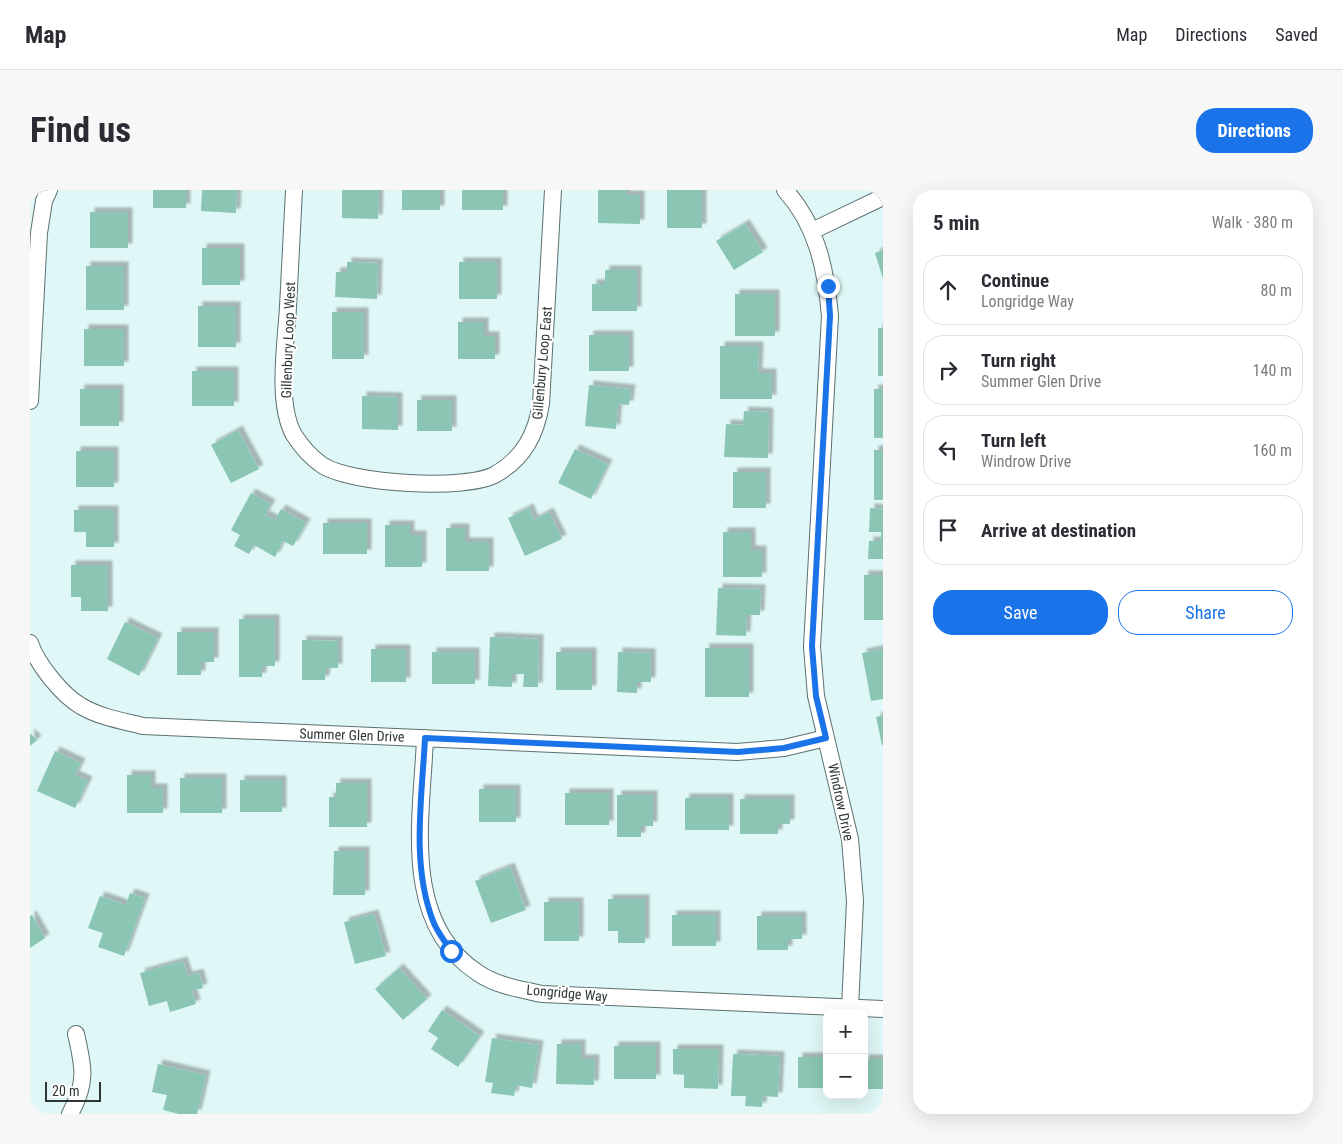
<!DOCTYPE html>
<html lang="en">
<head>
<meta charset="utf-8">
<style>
  body { margin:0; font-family:"Roboto Condensed",sans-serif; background:#f7f7f7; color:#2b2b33 }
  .controls { position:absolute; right:15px; bottom:15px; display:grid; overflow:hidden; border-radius:10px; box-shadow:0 5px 20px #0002 }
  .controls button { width:45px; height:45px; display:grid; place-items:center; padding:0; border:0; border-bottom:1px solid #e1e1e2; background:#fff; color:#2b2b33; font:25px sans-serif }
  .scale { position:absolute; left:15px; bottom:12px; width:56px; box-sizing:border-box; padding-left:5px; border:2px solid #2e3736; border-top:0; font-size:14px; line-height:18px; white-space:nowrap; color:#2e3736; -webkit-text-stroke:4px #fff; paint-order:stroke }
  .stop { position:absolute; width:15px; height:15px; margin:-11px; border:4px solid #1a73e8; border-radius:50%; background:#fff }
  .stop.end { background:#1a73e8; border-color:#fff; box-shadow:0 1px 5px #0008 }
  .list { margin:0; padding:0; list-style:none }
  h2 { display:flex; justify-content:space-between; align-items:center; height:65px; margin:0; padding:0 20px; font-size:21px }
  h2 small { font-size:16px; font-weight:400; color:#7c7c81 }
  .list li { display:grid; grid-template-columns:32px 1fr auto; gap:15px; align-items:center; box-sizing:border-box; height:70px; margin:0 10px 10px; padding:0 10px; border:1px solid #e1e1e2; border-radius:20px }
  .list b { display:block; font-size:19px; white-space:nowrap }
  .list p { margin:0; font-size:16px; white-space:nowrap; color:#7c7c81 }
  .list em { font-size:16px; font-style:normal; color:#7c7c81 }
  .actions { display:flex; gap:10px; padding:15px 20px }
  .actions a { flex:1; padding:11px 0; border:1px solid #1a73e8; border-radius:20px; text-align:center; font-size:18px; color:#1a73e8 }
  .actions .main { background:#1a73e8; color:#fff }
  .icon { flex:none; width:28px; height:28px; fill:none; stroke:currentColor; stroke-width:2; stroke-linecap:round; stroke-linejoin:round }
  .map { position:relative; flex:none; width:853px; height:924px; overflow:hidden; border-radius:20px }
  header { display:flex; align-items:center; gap:30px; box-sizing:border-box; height:70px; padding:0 25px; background:#fff; border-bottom:1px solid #e1e1e2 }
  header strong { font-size:24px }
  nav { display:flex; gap:28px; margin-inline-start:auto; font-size:18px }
  .intro { display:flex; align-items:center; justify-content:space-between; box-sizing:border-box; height:120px; padding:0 30px }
  h1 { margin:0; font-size:35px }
  .button { padding:12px 22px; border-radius:20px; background:#1a73e8; color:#fff; font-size:18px; font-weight:700 }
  main { display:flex; gap:30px; padding:0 30px }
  aside { flex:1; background:#fff; border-radius:20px; box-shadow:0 5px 20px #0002 }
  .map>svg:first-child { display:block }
</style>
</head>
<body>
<header>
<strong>Map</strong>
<nav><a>Map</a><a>Directions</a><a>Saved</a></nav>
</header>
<div class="intro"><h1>Find us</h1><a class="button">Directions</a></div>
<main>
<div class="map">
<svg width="853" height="924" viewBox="0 0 853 924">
  <defs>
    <filter id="shadow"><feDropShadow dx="4.5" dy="-4.5" stdDeviation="1" flood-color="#0004"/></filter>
  </defs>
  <rect width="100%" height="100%" fill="#dff7f6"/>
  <path fill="#8ac6b3" filter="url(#shadow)" d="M 123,0 L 156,0 L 156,18 L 123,18 Z
    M 172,0 L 207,0 L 206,23 L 171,21 Z
    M 312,0 L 349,0 L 348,29 L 312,28 Z
    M 372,0 L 410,0 L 410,20 L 372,20 Z
    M 432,0 L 473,0 L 473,20 L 432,20 Z
    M 568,0 L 596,0 L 596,5 L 610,5 L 610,34 L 568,33 Z
    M 637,0 L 672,0 L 672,38 L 637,38 Z
    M 60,22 L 98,22 L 98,58 L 60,58 Z
    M 715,34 L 733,62 L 704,80 L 686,51 Z
    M 172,58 L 210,58 L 210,95 L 172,95 Z
    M 853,60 L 853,89 L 845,63 Z
    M 317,72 L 348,73 L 347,109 L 305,107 L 306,82 L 317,82 Z
    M 429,72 L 467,72 L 467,109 L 429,109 Z
    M 56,76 L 94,76 L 94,120 L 56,120 Z
    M 575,80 L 607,80 L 607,121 L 562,121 L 562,94 L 575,94 Z
    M 705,104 L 745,104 L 745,146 L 705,146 Z
    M 168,116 L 206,116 L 206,157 L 168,157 Z
    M 302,122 L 334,122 L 334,169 L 302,169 Z
    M 428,132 L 454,132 L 454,146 L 465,146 L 465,169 L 428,169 Z
    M 848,138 L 853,138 L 853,186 L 848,186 Z
    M 54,139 L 94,139 L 94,176 L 54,176 Z
    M 559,145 L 599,145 L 599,181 L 559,181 Z
    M 690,156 L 729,156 L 728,183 L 742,183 L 742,209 L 690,209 Z
    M 162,181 L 204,181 L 204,216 L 162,216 Z
    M 559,195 L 601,199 L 599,215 L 588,214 L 586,239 L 555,236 Z
    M 50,199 L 89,199 L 89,236 L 50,236 Z
    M 844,199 L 853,199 L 853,248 L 844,248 Z
    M 332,206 L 368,207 L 368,240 L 332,239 Z
    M 387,210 L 422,210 L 422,241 L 387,241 Z
    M 714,221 L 739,222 L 738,268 L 694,267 L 696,234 L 713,235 Z
    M 208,240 L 229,279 L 201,293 L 181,255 Z
    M 545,259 L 578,274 L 561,309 L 528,293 Z
    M 844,260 L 853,260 L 853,310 L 844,310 Z
    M 46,261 L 84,261 L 84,297 L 46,297 Z
    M 703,282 L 736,282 L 736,318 L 703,318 Z
    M 221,303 L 241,314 L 235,325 L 245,330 L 251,319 L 276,333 L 263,356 L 253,351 L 245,367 L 224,355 L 219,364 L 204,356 L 210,345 L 201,340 Z
    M 499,318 L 504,330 L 519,322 L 532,349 L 495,366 L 478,328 Z
    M 840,318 L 853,319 L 853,369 L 838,369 L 839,351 L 851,351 L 851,342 L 839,342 Z
    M 44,320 L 84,320 L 84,357 L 56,357 L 56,342 L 44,342 Z
    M 293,333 L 337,333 L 337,364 L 293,364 Z
    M 355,335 L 380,335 L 380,345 L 392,345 L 392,377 L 355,377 Z
    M 416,338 L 435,338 L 435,352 L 459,352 L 459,381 L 416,381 Z
    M 693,342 L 721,342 L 721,360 L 732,360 L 732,387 L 693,387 Z
    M 41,375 L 78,375 L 78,421 L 51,421 L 51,407 L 41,407 Z
    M 834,385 L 853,385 L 853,430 L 834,430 Z
    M 688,398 L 731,399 L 730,425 L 717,425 L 716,446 L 686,445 Z
    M 209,429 L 245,429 L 245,476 L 232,476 L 232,487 L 209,487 Z
    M 95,432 L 128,448 L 109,486 L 77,469 Z
    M 147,442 L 184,442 L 184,472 L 171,472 L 171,485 L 147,485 Z
    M 460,447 L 509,449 L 508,497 L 493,497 L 494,484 L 482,484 L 482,497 L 458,496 Z
    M 272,450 L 308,451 L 308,478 L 296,478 L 295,490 L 272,490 Z
    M 675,458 L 719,458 L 719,507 L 675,507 Z
    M 341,459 L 376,459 L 376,492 L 341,492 Z
    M 853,459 L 853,509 L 841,511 L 832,463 Z
    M 402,462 L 445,462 L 445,494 L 402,494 Z
    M 526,462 L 562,462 L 562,500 L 526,500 Z
    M 588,462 L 621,463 L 621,492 L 607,492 L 607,503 L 587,502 Z
    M 853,525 L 853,555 L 852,555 L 846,527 Z
    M 0,543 L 7,550 L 0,556 Z
    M 25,561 L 51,573 L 45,585 L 58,591 L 45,618 L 7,601 Z
    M 97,585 L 121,585 L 121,598 L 133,598 L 133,623 L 97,623 Z
    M 150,588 L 192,588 L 192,623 L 150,623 Z
    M 210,590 L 252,590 L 252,622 L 210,622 Z
    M 306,593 L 337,593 L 337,637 L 299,637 L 299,607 L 306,607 Z
    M 449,599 L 486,599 L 486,632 L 449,632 Z
    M 535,603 L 579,603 L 579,635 L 535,635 Z
    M 587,605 L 623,605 L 623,636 L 611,636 L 611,647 L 587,647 Z
    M 655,608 L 699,608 L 699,640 L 655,640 Z
    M 710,609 L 760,609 L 760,634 L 748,634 L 748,644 L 710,644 Z
    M 304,661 L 335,661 L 335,705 L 303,705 Z
    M 480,677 L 496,720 L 461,733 L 445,691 Z
    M 100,703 L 115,708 L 94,766 L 68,757 L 73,743 L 58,738 L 70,706 L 96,715 Z
    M 578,709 L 615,709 L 615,753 L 588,753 L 588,741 L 578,741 Z
    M 514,712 L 549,712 L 549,751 L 514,751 Z
    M 344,724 L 356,766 L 325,774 L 314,732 Z
    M 2,725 L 15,748 L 0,758 L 0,726 Z
    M 642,725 L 686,725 L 686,756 L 642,756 Z
    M 727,726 L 772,726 L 772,749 L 758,749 L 758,760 L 727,760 Z
    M 153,771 L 158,786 L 169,783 L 173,798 L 162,801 L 166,814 L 140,822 L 137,811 L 119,816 L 110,783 Z
    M 369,778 L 397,809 L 373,830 L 345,799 Z
    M 412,820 L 450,846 L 428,877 L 401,859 L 408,848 L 398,841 Z
    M 462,848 L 509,855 L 502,898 L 486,895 L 484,906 L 461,903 L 463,893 L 455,892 Z
    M 527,854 L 551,854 L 551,869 L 565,869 L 564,895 L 526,894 Z
    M 584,856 L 626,856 L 626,889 L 584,889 Z
    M 643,859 L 689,859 L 688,899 L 654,898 L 654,885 L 643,884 Z
    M 703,864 L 750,866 L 748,907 L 733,906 L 732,917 L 715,916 L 716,906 L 701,906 Z
    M 768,867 L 797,867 L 797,898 L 768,898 Z
    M 834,869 L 853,869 L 853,899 L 834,899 Z
    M 128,874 L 176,885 L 167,924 L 149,924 L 133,920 L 137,905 L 122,902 Z"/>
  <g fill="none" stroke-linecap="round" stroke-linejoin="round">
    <g stroke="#5c7070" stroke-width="18">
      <path id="minor" d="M 264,0 C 262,39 260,78 258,117 C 256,153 246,213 264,245 C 271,256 282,268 292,275 C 320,294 438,301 466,284 C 494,268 506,244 511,214 L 523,0
        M 755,0 C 787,35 796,80 800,126 L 782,457 L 786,506 L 820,649 L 825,711 L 820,818
        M 782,41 L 853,7
        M 0,211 L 9,43 L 14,11 L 19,0
        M 0,453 C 7,474 32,505 51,516 C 69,527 93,531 113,536 L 707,562 L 754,558 L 796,548
        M 395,548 C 392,627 370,732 448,783 C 467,796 490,799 512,804 L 853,819
        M 40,924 C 57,893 54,878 46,844"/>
    </g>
    <use href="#minor" stroke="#fff" stroke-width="16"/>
  </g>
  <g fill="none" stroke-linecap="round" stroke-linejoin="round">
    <path stroke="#1a73e8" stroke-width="6" d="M 421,761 C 415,751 407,742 403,731 C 381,674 392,608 395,548 L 708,562 L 754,558 L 796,548 L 786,506 L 782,456 L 800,126 L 798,96"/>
  </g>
  <g text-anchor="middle" stroke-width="4" stroke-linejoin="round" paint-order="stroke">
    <g font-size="14" fill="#2e3736" stroke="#fff">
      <text transform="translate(258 150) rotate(-88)" y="5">Gillenbury Loop West</text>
      <text transform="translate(512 173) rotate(-85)" y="5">Gillenbury Loop East</text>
      <text transform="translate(322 545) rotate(2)" y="5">Summer Glen Drive</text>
      <text transform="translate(811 612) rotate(78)" y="5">Windrow Drive</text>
      <text transform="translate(537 803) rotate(5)" y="5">Longridge Way</text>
    </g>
  </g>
</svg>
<div class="controls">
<button>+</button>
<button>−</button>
</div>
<div class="scale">20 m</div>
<div class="stop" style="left:421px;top:761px"></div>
<div class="stop end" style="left:798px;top:96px"></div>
</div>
<aside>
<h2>5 min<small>Walk · 380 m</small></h2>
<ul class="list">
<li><svg class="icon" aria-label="ahead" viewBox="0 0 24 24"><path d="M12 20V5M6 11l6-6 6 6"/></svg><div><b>Continue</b><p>Longridge Way</p></div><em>80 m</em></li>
<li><svg class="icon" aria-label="right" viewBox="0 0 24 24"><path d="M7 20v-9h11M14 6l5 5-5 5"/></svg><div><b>Turn right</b><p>Summer Glen Drive</p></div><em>140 m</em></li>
<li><svg class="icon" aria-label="left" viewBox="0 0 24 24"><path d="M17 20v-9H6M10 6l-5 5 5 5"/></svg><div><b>Turn left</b><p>Windrow Drive</p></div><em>160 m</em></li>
<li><svg class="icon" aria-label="arrive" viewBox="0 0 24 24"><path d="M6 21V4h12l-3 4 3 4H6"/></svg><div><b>Arrive at destination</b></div></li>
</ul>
<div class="actions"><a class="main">Save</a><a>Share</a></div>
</aside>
</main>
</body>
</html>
